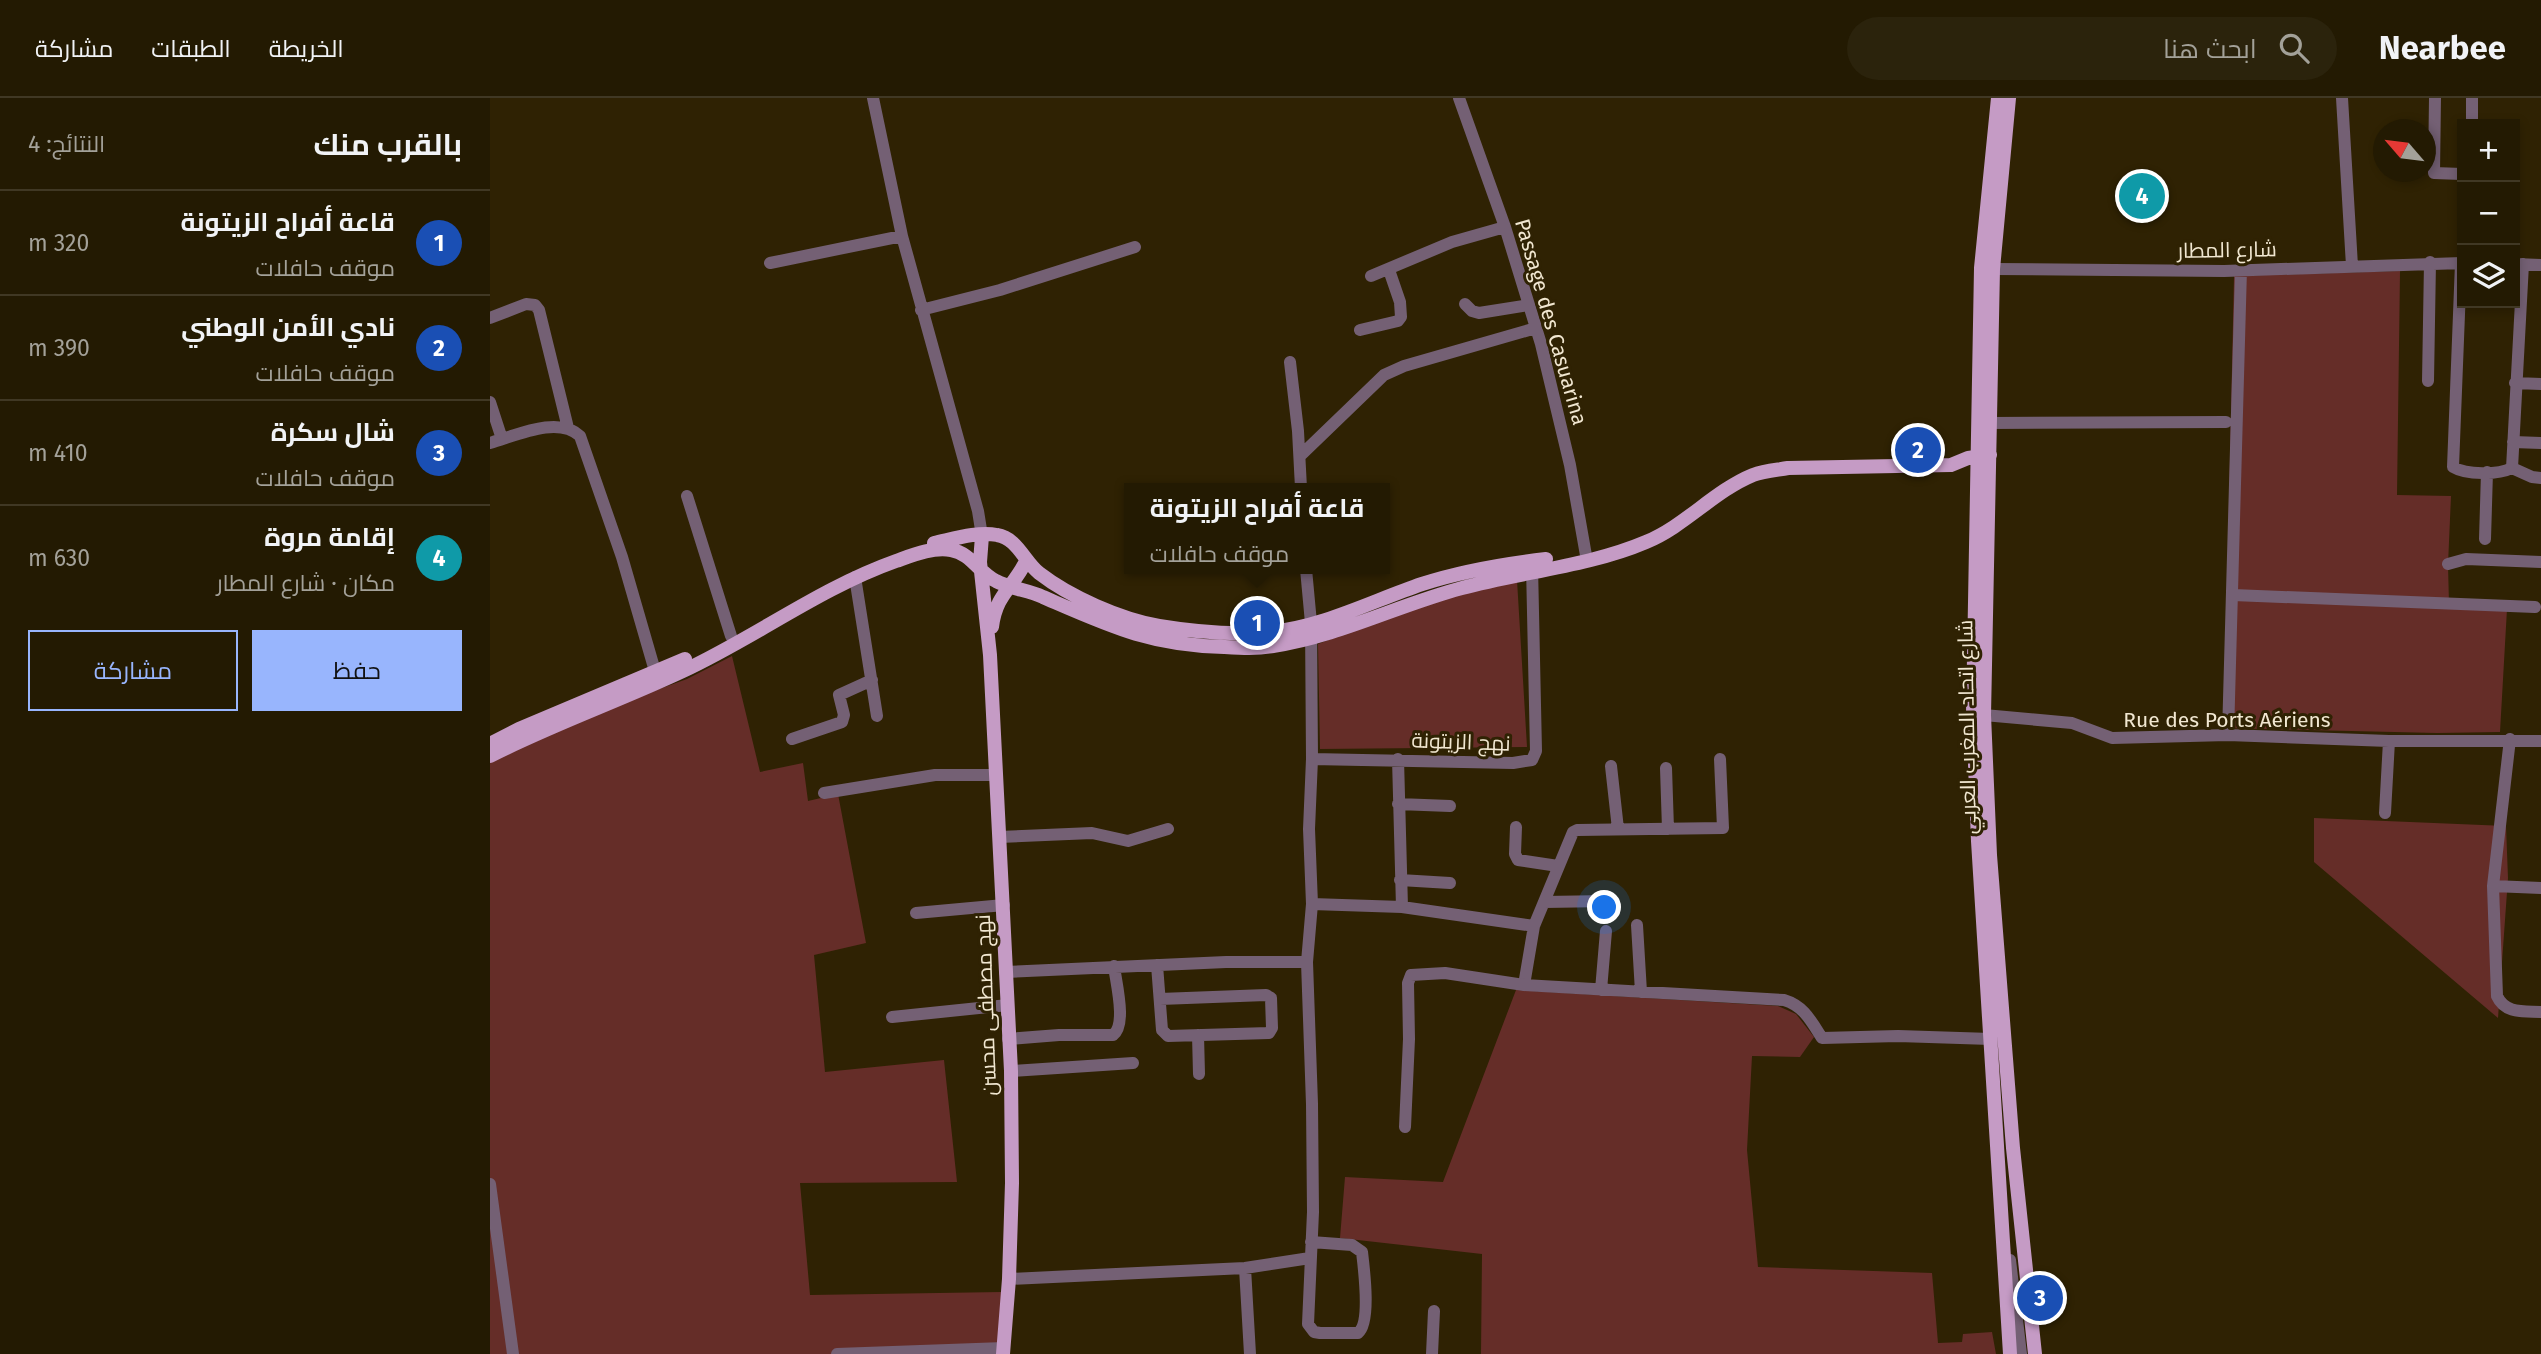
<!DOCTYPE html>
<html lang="ar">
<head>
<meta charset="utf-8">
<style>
  body { margin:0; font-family:"Fira Sans",Cairo,sans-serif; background:#2b230c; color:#f1f3f6; direction:rtl }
  .controls { position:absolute; right:21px; top:21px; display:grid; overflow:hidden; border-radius:0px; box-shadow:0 4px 10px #0003 }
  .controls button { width:63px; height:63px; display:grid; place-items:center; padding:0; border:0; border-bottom:2px solid #403824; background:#231a02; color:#f1f3f6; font:35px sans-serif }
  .compass { position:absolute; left:1883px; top:21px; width:63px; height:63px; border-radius:50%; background:#231a02; box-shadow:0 4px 10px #0003; rotate:298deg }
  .you { position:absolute; left:1115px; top:810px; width:24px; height:24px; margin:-18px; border:5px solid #fff; border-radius:50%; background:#1a73e8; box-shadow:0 0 0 10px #1a73e833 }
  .badge { display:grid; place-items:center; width:46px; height:46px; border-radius:50%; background:#98b5fd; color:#fff; font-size:23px; font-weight:700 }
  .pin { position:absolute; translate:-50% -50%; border:4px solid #fff; box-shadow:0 2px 7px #0006 }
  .popup { position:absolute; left:634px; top:385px; width:266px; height:91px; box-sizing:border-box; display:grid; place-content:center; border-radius:0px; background:#231a02; filter:drop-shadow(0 2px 5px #0005); font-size:23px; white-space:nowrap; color:#a3a199 }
  .popup b { font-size:26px; color:#f1f3f6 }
  .popup::after { content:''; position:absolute; left:50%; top:100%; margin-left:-14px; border:14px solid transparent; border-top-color:#231a02 }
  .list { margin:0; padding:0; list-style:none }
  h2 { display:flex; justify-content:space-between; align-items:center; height:91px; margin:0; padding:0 28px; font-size:30px }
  h2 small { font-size:23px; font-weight:400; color:#a3a199 }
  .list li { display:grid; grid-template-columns:46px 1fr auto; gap:21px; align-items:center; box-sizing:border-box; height:105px; padding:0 28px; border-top:2px solid #403824 }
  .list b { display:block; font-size:26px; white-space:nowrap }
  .list p { margin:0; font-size:23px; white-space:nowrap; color:#a3a199 }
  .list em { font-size:23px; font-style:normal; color:#a3a199 }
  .actions { display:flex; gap:14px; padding:21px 28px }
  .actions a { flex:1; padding:16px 0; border:2px solid #98b5fd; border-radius:0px; text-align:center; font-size:24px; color:#98b5fd }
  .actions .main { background:#98b5fd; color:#111 }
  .icon { flex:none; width:38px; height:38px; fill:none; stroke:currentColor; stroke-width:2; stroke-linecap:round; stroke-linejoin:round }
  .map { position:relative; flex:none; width:2051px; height:1256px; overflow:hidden; direction:ltr }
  header { display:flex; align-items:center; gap:42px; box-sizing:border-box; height:98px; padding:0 35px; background:#231a02; border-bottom:2px solid #403824 }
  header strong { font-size:33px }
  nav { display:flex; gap:38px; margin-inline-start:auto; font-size:24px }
  .search { width:490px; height:63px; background:#2b230c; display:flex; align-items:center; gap:18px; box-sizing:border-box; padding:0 24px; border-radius:38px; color:#a3a199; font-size:26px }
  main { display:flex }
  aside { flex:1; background:#231a02 }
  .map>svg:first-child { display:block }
</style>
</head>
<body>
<header>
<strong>Nearbee</strong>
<div class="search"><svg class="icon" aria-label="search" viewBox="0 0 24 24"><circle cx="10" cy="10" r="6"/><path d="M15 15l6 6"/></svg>ابحث هنا</div>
<nav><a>الخريطة</a><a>الطبقات</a><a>مشاركة</a></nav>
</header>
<main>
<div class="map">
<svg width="2051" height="1256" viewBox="0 0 2051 1256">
  <rect width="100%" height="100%" fill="#2f2203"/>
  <path fill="#652d28" d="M 1910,173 L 1907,397 L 1961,398 L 1958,467 L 1959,506 L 2017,511 L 2010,634 L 1947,635 L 1734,630 L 1744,178 Z
    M 1027,482 L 1037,649 L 830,651 L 828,546 L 951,499 Z
    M 242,558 L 270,674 L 313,665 L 318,703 L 348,696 L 376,845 L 324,857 L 335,974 L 454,962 L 467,1084 L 310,1085 L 320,1197 L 512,1194 L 507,1256 L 0,1256 L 0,662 L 97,617 L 197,581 Z
    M 1824,720 L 2016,728 L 2018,780 L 2008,920 L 1824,764 Z
    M 1026,892 L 1288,908 L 1306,916 L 1324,939 L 1310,959 L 1262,958 L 1257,1052 L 1268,1169 L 1442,1175 L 1448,1245 L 1472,1244 L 1473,1236 L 1502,1234 L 1506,1256 L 991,1256 L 992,1156 L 850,1140 L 855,1079 L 953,1084 Z"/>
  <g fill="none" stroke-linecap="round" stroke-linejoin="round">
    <path stroke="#746074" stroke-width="12" d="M 383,0 L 412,138 L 488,413 L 492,438
      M 969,0 L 1015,129 L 1051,246 L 1080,367 L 1097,463
      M 1852,0 L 1862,168
      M 1945,0 L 1944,75 L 1972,76
      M 1982,26 L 1982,0
      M 280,165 L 412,138
      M 1971,165 L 1963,369 C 1976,377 2008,377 2022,370 L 2042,379 L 2051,380
      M 2025,166 L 2051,167
      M 1503,171 L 1734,173 L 1972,165
      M 881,178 L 962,144 L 1015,129
      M 975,206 L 982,213 L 989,215 L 1039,207
      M 431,212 L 510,192 L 645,149
      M 0,220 L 36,206 L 45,207 L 49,212 L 78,330
      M 870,232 L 908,223 L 911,219 L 910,204 L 899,172
      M 800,264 L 808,333 L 811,390
      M 1938,283 L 1940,164
      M 2025,285 L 2051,286
      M 0,304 L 12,341
      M 1499,325 L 1736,324
      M 2023,344 L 2051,345
      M 0,345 C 25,338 68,317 90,338 L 132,459 L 167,580
      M 810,358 L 894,277 L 914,268 L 1046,230
      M 2022,370 L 2033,166
      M 197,398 L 241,538
      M 1995,441 L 1997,374
      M 1958,466 L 1976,461 L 2051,464
      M 816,471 L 821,525 L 822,661 L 819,731 L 822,806 L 817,864 L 822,1006 L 823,1114 L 818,1226 L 824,1234 L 830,1235 L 868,1235 C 881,1225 874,1171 872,1154 L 862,1147 L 821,1144
      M 365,479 L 387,618
      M 1743,497 L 2045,509
      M 1494,617 L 1582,625 L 1622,640 L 1738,637 L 1899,643 L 2051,643
      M 1738,637 L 1751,171
      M 302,641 L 352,624 L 354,617 L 349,597 L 382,582
      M 2020,641 L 2003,788 L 2007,898 C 2015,916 2034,913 2051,914
      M 822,661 L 1023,665 L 1042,662 L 1046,653 L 1042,468
      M 908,661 L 912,809
      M 1121,668 L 1128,731
      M 1176,670 L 1178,731
      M 334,695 L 445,677 L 506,677
      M 908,706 L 960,708
      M 1895,715 L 1899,643
      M 1026,729 L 1025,756 L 1028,762 L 1068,768
      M 509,739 L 602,735 L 638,743 L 678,731
      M 910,782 L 960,785
      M 2003,788 L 2051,790
      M 1054,804 L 1118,803
      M 822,806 L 912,809 L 1044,828
      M 426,815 L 514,807
      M 1147,827 L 1151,894
      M 667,867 L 672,932 L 678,938 L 779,935 L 782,930 L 781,900 L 776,897 L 670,901
      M 515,874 L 736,864 L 817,864
      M 1034,887 L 1044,828 L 1083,734 L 1087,732 L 1233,730 L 1230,661
      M 1111,892 L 1116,833
      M 402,919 L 518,907
      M 708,937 L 709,976
      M 518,941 L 569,937 L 623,937 C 637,927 626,885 624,868
      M 521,973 L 643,965
      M 915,1029 L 919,941 L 918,885 L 921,877 L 955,875 L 1034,887 L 1294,902 C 1314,908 1321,923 1332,940 L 1408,938 L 1501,941
      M 0,1086 L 23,1256
      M 1520,1162 L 1531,1256
      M 755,1170 L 760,1256
      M 519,1181 L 755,1170 L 820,1160
      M 347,1256 L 514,1250
      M 942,1256 L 944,1213"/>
    <path stroke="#c59bc5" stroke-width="14" d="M 1508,0 L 1491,170 L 1483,616 L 1488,743 L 1520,1256
      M 1519,0 L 1503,171 L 1494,617 L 1500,757 L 1523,1050 L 1545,1256
      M 492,438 L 490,464 L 500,557 L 521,973 L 522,1085 L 519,1181 L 513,1256
      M 444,445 C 463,441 488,433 507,437 C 527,440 534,463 549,475 C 580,499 630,521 669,528 C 705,534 744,537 780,534 C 833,529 882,503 932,486 C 972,473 1014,466 1056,461
      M 502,529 C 506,496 523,490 536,463
      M 0,646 L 29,631 L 195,561
      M 0,658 C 63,626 129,603 193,573 C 266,539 330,490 406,463 C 423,457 442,449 461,452 C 481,455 489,475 506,483 C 521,491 538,492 553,499 C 620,528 659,547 734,549 C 751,550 767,551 783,548 C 849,538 908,507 972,490 C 1031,474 1100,468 1156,444 C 1195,428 1224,393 1263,377 C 1274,373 1287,372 1298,370 L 1461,367 L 1478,360 L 1500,357"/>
  </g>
  <g text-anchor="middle" stroke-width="6" stroke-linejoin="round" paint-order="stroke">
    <g font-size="21" fill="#f1e7d1" stroke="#2f2203">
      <text transform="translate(1737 152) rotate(-1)" y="7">شارع المطار</text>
      <text transform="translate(1061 224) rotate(74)" y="7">Passage des Casuarina</text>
      <text x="1737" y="629">Rue des Ports Aériens</text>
      <text transform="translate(1477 629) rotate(-91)" y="7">شارع اتحاد المغرب العربي</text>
      <text transform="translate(971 644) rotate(2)" y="7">نهج الزيتونة</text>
      <text transform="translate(496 907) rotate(-92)" y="7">نهج مصطفى محسن</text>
    </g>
  </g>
</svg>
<div class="controls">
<button>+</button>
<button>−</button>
<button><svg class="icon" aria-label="layers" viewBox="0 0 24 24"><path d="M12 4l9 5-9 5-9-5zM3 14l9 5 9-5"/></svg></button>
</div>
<svg class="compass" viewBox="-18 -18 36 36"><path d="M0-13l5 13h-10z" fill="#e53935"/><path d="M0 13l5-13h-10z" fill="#a3a199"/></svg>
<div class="you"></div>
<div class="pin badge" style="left:767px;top:525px;background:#1a4fb4">1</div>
<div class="popup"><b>قاعة أفراح الزيتونة</b>موقف حافلات</div>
<div class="pin badge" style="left:1428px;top:352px;background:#1a4fb4">2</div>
<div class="pin badge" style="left:1550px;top:1200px;background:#1a4fb4">3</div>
<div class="pin badge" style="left:1652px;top:98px;background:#0f9aa8">4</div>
</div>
<aside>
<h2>بالقرب منك<small>النتائج: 4</small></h2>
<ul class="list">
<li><span class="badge" style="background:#1a4fb4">1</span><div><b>قاعة أفراح الزيتونة</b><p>موقف حافلات</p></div><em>320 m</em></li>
<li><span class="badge" style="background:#1a4fb4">2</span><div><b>نادي الأمن الوطني</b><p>موقف حافلات</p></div><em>390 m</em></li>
<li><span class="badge" style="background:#1a4fb4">3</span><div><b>شال سكرة</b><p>موقف حافلات</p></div><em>410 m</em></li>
<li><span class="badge" style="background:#0f9aa8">4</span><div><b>إقامة مروة</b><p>مكان · شارع المطار</p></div><em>630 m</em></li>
</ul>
<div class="actions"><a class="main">حفظ</a><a>مشاركة</a></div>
</aside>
</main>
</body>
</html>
